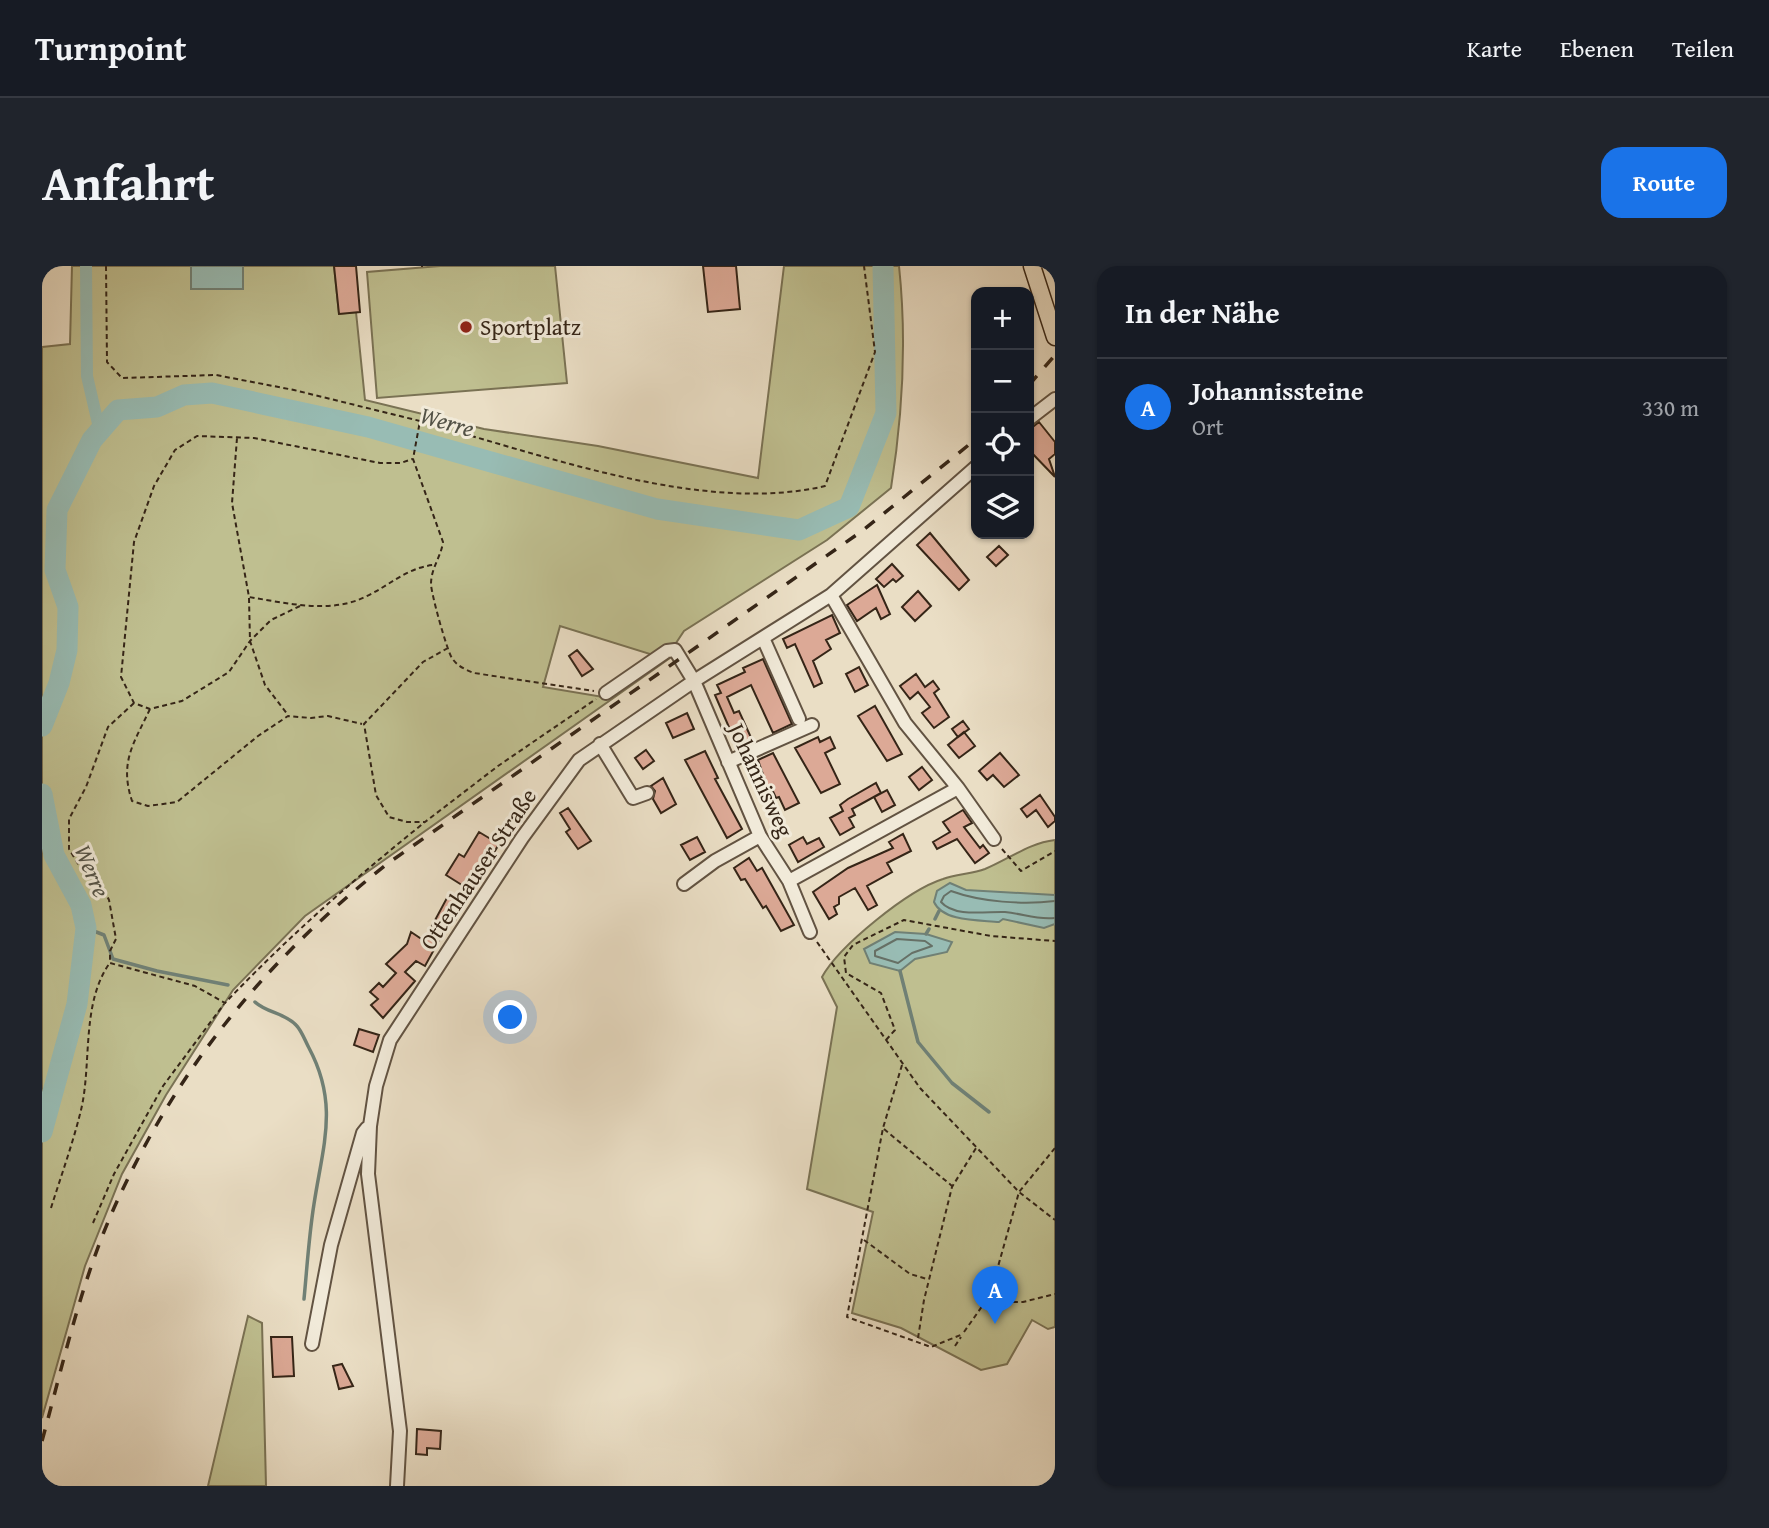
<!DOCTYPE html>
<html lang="de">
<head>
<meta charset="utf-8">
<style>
  body { margin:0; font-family:"Gentium Book Plus",serif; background:#20242c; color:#f1f3f6 }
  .controls { position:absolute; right:21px; top:21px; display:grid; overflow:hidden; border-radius:14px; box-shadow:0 2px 5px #0004 }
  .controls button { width:63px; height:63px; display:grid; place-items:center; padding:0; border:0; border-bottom:2px solid #363941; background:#171b24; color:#f1f3f6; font:35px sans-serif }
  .you { position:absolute; left:469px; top:752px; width:24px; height:24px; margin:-18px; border:5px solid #fff; border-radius:50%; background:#1a73e8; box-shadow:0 0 0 10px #1a73e833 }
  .badge { display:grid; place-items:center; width:46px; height:46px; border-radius:50%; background:#1a73e8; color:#fff; font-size:23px; font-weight:700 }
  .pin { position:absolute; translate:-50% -58px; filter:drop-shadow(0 2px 4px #0008) }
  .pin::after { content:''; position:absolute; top:37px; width:24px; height:21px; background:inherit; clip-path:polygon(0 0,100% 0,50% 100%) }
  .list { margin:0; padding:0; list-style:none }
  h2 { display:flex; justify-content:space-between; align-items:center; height:91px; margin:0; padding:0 28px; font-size:30px }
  h2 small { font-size:23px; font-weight:400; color:#9ea1a6 }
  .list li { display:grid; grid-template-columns:46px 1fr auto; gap:21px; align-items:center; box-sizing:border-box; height:98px; padding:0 28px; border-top:2px solid #363941 }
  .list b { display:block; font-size:26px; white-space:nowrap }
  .list p { margin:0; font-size:23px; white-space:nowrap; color:#9ea1a6 }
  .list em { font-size:23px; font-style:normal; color:#9ea1a6 }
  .icon { flex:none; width:38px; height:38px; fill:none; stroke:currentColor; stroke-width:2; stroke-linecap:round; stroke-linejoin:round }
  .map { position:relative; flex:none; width:1013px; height:1220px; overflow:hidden; border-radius:21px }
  header { display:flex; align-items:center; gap:42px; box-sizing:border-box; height:98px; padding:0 35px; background:#171b24; border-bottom:2px solid #363941 }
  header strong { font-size:33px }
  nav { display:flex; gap:38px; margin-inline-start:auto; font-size:24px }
  .intro { display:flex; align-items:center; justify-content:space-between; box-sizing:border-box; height:168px; padding:0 42px }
  h1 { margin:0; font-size:49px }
  .button { padding:18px 32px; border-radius:21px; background:#1a73e8; color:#fff; font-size:24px; font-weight:700 }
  main { display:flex; gap:42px; padding:0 42px }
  aside { flex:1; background:#171b24; border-radius:21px; box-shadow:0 2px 5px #0004 }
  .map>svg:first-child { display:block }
</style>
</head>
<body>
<header>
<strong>Turnpoint</strong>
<nav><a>Karte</a><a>Ebenen</a><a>Teilen</a></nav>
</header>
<div class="intro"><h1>Anfahrt</h1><a class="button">Route</a></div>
<main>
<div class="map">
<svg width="1013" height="1220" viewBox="0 0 1013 1220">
  <rect width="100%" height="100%" fill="#eadec5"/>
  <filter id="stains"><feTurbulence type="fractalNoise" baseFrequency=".00286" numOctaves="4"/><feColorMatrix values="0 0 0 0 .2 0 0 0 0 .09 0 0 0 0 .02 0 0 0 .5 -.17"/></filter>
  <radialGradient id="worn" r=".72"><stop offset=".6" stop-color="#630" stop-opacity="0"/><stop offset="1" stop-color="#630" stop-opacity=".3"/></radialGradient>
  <path fill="#bfbf90" stroke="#7a7254" stroke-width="2" d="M 30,0 L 292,0 L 297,48 L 314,46 L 323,134 L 442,163 L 556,180 L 716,212 L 742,0 L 857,0 C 865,75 861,147 849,222 L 785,274 L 642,365 L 634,377 L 611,389 L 518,360 L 501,421 L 561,431 L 628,392 L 263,650 L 191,724 L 124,829 L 80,908 L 43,1000 L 0,1152 L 0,81 L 28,78 Z
    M 398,0 L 513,0 L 525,117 L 335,132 L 325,6 Z
    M 1013,574 L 1013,1061 L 1006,1063 L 990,1054 L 965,1098 L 939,1104 L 859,1062 L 810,1047 L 831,946 L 765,923 L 795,741 L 780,711 C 797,680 866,624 901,613 C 914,608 930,608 943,603 C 967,593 987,577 1013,574 Z
    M 206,1050 L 220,1057 L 224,1220 L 166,1220 Z"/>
  <path fill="#98bcb4" stroke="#708075" stroke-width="2" d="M 149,0 L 201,0 L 201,23 L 149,23 Z
    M 908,617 L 924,624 L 1013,629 L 1013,658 L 1002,662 L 961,653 L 957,656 C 938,654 901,656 892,636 L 895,625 Z
    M 853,666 L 884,668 L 910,676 L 905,686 L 873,693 L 858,705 L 828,697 L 822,683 Z"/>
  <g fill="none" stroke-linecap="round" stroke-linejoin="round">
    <path stroke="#667066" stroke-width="2" d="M 1013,635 C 981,639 939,636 909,625 L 902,630 L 899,636 C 913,652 946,645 963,646 C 983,648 993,654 1013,652
      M 855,673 L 883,675 L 890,680 L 870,687 L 856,697 L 833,690 L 833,685 Z"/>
    <path stroke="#708075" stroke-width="3.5" d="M 893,653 L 897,645
      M 44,662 L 62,669 L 71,693 L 115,705 L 186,719
      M 884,668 L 887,663
      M 858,705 L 876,776 L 910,817 L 947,846
      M 213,736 C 225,747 243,747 254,759 C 260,765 263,775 267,782 C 297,838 281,879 272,938 C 267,969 265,1002 262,1033
      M 2,1215 L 7,1220"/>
    <path stroke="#98bcb4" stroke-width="12" d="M 44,0 L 45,110 L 57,162"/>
    <path stroke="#98bcb4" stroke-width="21" d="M 0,460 L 17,417 L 25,384 L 26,341 L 13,304 L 15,244 L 50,174 L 76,144 L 115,141 L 142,129 L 170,127 L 326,161 L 615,243 L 757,264 L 807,241 L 844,147 L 841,0
      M 0,528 L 12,589 L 39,639 L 44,662 L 35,738 L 0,866"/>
  </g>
  <path fill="#dca996" stroke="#352517" stroke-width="2" d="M 292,0 L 314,0 L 318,46 L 297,48 Z
    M 661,0 L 694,0 L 698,43 L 666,46 Z
    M 997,156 L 1013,176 L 1013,188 L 1007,193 L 1013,211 L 987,184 L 987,164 Z
    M 888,267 L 927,314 L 917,324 L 875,279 Z
    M 957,280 L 966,289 L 954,300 L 945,291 Z
    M 850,298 L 861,310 L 854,316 L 851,313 L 842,321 L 834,313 Z
    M 835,319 L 848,348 L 839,353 L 834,342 L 815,355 L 805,339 Z
    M 876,325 L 889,340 L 873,355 L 860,341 Z
    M 790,349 L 798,367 L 784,374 L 789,383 L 771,395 L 780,417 L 772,421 L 753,378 L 745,382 L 741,373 Z
    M 535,384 L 551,403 L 540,410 L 527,390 Z
    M 721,393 L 750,458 L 731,467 L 709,419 L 685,431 L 692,447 L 697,445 L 711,476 L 696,482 L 673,429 L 679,427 L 675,419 L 703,406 L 701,402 Z
    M 817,401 L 826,419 L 813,426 L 804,408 Z
    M 874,408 L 883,421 L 891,415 L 897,423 L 892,427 L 907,451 L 892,462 L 880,447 L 888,441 L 876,426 L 868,433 L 858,420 Z
    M 833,440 L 860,488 L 845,495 L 816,450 Z
    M 645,447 L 652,463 L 631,472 L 624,457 Z
    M 921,455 L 927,463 L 916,471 L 910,463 Z
    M 922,466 L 933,480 L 917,492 L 906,479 Z
    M 776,471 L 778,476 L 788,471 L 793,482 L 783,487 L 798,518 L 779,527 L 753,482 Z
    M 604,484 L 612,495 L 601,503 L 593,492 Z
    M 663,485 L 676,512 L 673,513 L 700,563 L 685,572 L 643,494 Z
    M 731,487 L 757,537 L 743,544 L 737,531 L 734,532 L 728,519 L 725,520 L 716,494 Z
    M 958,487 L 977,509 L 962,521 L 951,509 L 945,514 L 937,505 Z
    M 880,501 L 890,514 L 877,524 L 867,511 Z
    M 621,512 L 634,538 L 619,547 L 611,533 L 613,525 L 609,520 Z
    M 834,517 L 839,527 L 810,543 L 813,549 L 807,552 L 812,561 L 798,569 L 788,552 L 801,545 L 798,539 L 806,533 Z
    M 845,524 L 853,539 L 840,546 L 832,531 Z
    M 998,529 L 1013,551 L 1013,555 L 1006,561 L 994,544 L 985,551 L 979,543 Z
    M 526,542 L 549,575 L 536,583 L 524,566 L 528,563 L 518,547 Z
    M 921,544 L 930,557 L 922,561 L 938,582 L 941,579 L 947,587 L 933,597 L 915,573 L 895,583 L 891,576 L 908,566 L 901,556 Z
    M 437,566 L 457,578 L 447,595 L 442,591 L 429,613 L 437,617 L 431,626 L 404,609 L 417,588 L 422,591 Z
    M 861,568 L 869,585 L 845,597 L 850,606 L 825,620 L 835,639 L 826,644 L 813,622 L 797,631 L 797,638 L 792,641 L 795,648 L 787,653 L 771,626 L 806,602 L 851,582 L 847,576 Z
    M 655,571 L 663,586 L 648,594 L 639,579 Z
    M 761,571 L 765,578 L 777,572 L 782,581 L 756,596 L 747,579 Z
    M 707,592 L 715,605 L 720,602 L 752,659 L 739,665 L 724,640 L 721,642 L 703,613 L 699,614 L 692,602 Z
    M 406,630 L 422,639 L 414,653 L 410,651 L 383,700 L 374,695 L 363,706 L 373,715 L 341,752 L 329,739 L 336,733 L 328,726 L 337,717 L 341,721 L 354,707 L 344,698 L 365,678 L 369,666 L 381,674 L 384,671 Z
    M 317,763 L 337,769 L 331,786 L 312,779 Z
    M 229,1071 L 250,1071 L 252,1110 L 231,1111 Z
    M 300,1098 L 311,1120 L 297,1123 L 291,1100 Z
    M 375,1163 L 399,1165 L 398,1183 L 385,1182 L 385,1189 L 374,1188 Z"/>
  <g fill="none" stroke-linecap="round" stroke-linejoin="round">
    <g stroke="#625342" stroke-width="16">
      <path id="minor" d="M 987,153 L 1013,133
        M 789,329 L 863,457 L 916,522 L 952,573
        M 721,372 L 757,453
        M 564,427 L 625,385 L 633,384 L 652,415 L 718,570 L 747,615 L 768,666
        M 558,478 L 591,532 L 605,527
        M 686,496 L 770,459
        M 747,615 L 916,522
        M 642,618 L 673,595 L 718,570
        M 270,1078 L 289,979 L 321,867 L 325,862
        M 355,1220 L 358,1165 L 326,908 L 328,860 L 334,820 L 348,774 L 480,572 L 537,494 L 652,415 L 789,329 L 934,201"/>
    </g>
    <g stroke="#352517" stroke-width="19">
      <path id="major" d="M 990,0 L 1013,71"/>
    </g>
    <path stroke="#352517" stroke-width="2" stroke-dasharray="5 3.5" stroke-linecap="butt" d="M 64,0 L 65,96 L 80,112 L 174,109 L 252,124 L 378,155 L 371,193 L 401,276 C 399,291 389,302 389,318 C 389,327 405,385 410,392 C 415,400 424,404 432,407 L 552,425
      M 380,0 L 380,1
      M 380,156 C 500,188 660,249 783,220 L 833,86 L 822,0
      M 195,172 L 190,237 L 207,331 C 244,337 288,348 323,331 C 347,320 364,302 391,299
      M 207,332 L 208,375 L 223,419 L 246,449
      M 258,340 L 229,354 L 208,375 L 187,406 L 140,435 L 108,443 L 92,437 L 79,411 L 92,276 L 112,220 L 133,184 L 155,170 L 212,172 L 338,197 L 359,197 L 370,193
      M 406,382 L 381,396 L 322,458 L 334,529 L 347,551 L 365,556 L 383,556 L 456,500 L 554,433
      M 92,437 L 66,461 L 44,521 L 27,553 L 27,583 L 41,606 L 58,616 L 67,634 L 74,673 L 68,685 L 68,697 L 153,720 L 183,737 C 246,671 312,613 383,556
      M 108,443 C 92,477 77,496 90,535 L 106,540 L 135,536 L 216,470 L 246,450 L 269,452 L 286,450 L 320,458
      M 960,583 L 979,605 L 1013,585
      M 775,676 L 878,822 L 977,926 L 1013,882
      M 844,774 L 853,764 L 839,727 L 804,707 L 802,691 L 811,679 L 862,654 L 949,670 L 1013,675
      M 860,799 L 841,862 L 805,1051 L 889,1081 L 921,1068
      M 842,863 L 910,920
      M 9,942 C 19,910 31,877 39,844 C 50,798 39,739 67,698
      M 51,957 L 72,908 L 121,820 L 182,738
      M 822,974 L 868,1008 L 885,1013
      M 948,1029 L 956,1036 L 981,1036 L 1013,1028
      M 922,1066 L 948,1029 L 977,926 L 1013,954
      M 876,1072 L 882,1034 L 910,921 L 934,882
      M 913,1080 L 919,1071"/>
    <use href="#minor" stroke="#f1ead9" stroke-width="12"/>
    <use href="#major" stroke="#eadec5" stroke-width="16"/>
    <path stroke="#352517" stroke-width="3.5" stroke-dasharray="12 12" stroke-linecap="butt" d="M 987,119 L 1013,89
      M 0,1175 C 21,1098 39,1016 72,942 C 136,800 224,694 345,598 L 820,265 L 934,173"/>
  </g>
  <circle fill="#8f2418" stroke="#f1ead9" stroke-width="2.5" cx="424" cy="61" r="7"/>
  <g text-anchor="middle" stroke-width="6" stroke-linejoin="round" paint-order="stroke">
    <g font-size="23" fill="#352517" stroke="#f1ead9" text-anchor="start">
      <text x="438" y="69">Sportplatz</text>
    </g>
    <g font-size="23" fill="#352517" stroke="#f1ead9">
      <text transform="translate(719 514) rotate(65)" y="8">Johannisweg</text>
      <text transform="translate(436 603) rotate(-56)" y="8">Ottenhauser Straße</text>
    </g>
    <g font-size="24" font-style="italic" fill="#535246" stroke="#f1ead9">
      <text transform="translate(405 156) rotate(16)" y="8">Werre</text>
      <text transform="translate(50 605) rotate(67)" y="8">Werre</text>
    </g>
  </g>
  <rect width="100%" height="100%" filter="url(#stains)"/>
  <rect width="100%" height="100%" fill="url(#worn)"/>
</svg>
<div class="controls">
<button>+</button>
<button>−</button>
<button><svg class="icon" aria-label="locate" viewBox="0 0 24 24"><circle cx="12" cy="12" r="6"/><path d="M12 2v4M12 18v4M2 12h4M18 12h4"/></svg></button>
<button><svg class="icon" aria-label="layers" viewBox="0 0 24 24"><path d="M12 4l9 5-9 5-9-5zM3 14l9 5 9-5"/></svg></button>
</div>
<div class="you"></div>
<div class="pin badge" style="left:953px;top:1058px">A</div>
</div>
<aside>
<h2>In der Nähe<small></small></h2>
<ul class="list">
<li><span class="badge">A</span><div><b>Johannissteine</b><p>Ort</p></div><em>330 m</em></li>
</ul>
</aside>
</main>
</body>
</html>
